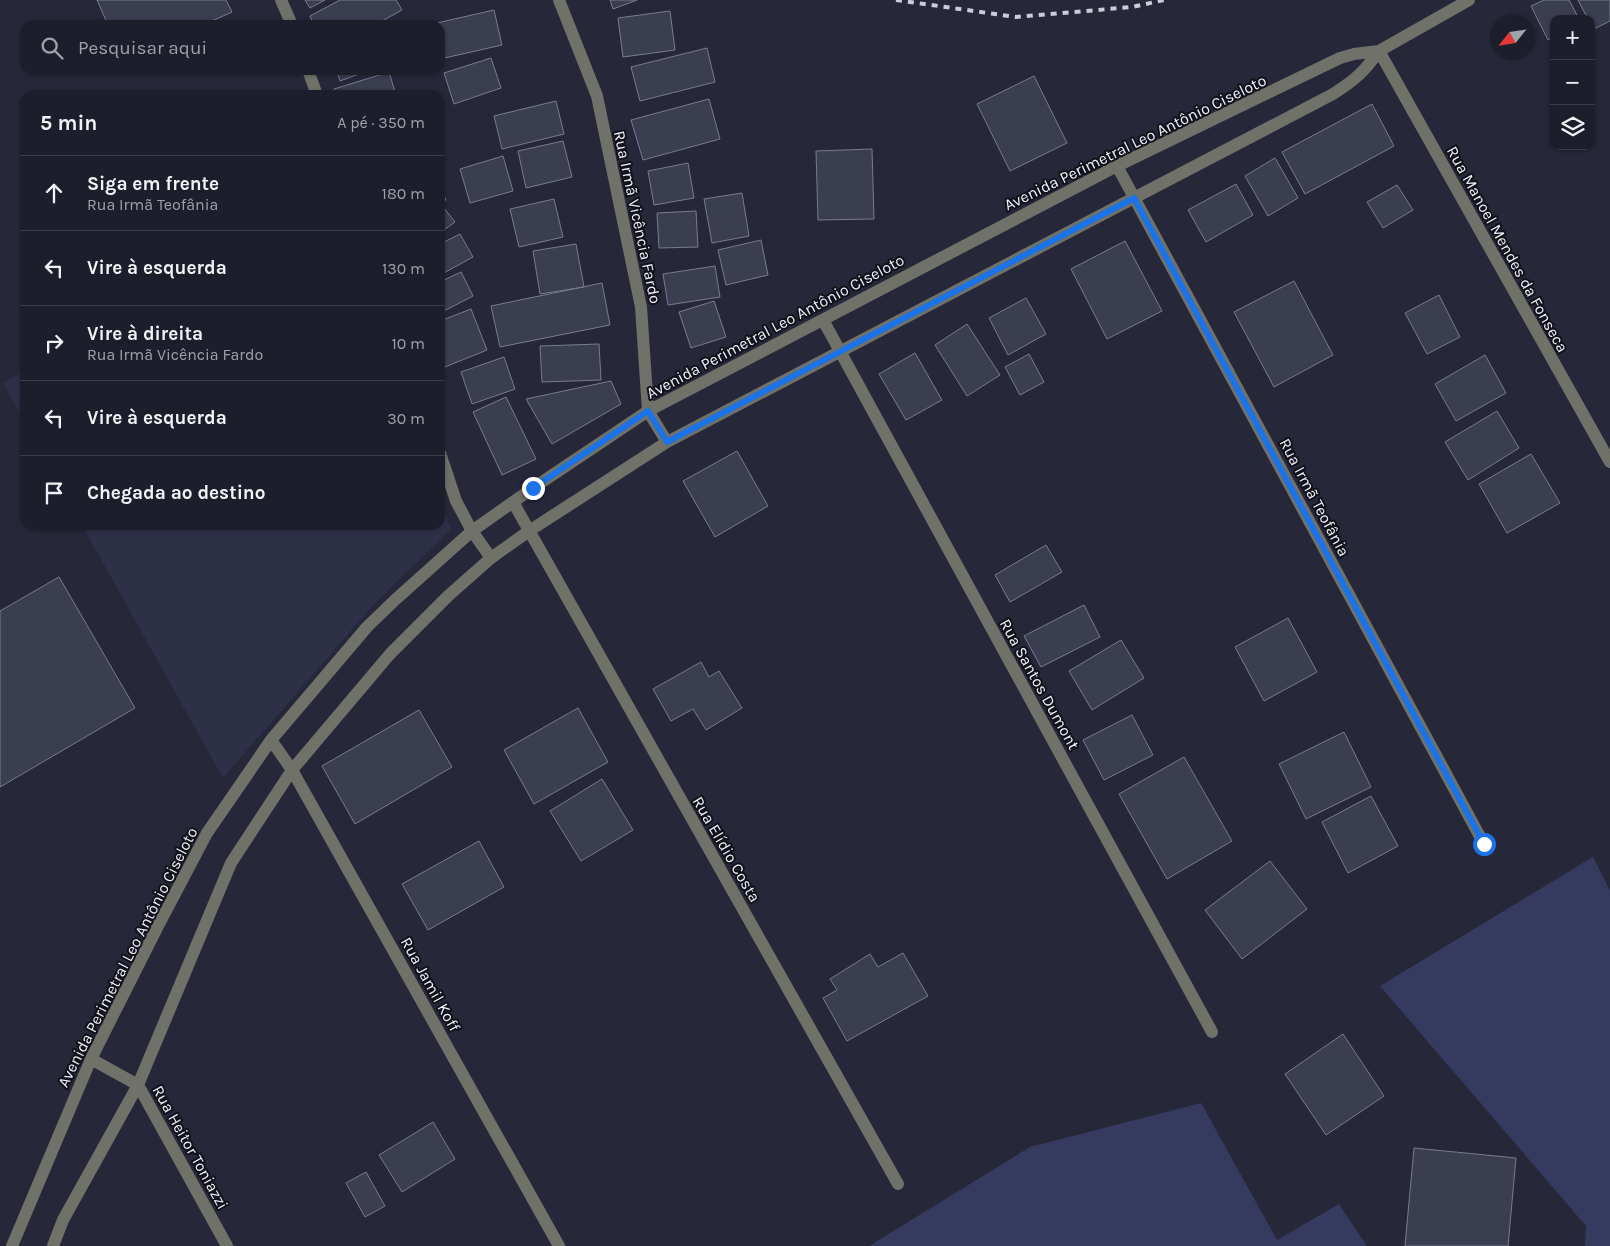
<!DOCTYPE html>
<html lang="pt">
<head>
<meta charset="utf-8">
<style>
  body { margin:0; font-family:Karla,sans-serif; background:#252734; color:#f1f3f6 }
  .controls { position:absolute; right:15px; top:15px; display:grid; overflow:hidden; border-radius:10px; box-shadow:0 1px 4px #0004 }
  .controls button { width:45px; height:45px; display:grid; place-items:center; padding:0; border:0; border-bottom:1px solid #3a3c48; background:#1c1e2c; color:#f1f3f6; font:25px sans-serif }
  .compass { position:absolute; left:1490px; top:15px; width:45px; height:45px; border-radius:50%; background:#1c1e2c; box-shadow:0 1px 4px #0004; rotate:240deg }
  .stop { position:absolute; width:15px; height:15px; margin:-11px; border:4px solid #1a73e8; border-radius:50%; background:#fff }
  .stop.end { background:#1a73e8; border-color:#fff; box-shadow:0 1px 5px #0008 }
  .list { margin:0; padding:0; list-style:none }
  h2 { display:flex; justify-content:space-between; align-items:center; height:65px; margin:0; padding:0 20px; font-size:21px }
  h2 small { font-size:16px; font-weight:400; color:#a0a2a9 }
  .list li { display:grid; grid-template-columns:32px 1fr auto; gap:15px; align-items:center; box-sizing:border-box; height:75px; padding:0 20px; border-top:1px solid #3a3c48 }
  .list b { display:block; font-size:19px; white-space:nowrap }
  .list p { margin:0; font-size:16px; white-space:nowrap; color:#a0a2a9 }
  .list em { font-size:16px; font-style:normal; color:#a0a2a9 }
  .icon { flex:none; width:28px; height:28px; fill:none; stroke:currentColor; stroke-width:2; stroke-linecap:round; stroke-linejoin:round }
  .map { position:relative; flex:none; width:1610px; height:1246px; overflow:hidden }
  .search { position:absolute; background:#1c1e2c; box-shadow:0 1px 4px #0004; left:20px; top:20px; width:425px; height:55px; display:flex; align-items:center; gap:12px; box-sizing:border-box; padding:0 18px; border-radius:15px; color:#a0a2a9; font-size:19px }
  .panel { position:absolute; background:#1c1e2c; box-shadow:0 1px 4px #0004; left:20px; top:90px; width:425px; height:440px; border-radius:15px }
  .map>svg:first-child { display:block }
</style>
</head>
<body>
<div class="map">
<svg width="1610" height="1246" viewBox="0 0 1610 1246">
  <rect width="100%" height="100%" fill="#26283a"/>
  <path fill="#2e3048" d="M 25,371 L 25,422 L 3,383 Z
    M 440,501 L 451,529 L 376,602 L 223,778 L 82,525 L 440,525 Z"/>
  <path fill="#373a5f" d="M 1593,857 L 1610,891 L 1610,1246 L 1585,1246 L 1586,1226 L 1380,986 Z
    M 1201,1103 L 1277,1240 L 1339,1204 L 1367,1246 L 869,1246 L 1030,1147 Z"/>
  <path fill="#3b3d50" stroke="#797c91" d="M 97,0 L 226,0 L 232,12 L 203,25 L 108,25 Z
    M 305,0 L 325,0 L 310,8 Z
    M 340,0 L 396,0 L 402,10 L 375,25 L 314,25 L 310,16 Z
    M 610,0 L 637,0 L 613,9 Z
    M 1544,0 L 1569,0 L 1579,19 L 1554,19 L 1554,37 L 1548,40 L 1531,6 Z
    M 1578,0 L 1610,0 L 1610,21 L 1594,29 L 1591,25 L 1591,19 L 1588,19 Z
    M 494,10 L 502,45 L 440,59 L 440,25 L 428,25 Z
    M 670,11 L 675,50 L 623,57 L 618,18 Z
    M 707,48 L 715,82 L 640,101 L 631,67 Z
    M 491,58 L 501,88 L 454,104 L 444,73 Z
    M 336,70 L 367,70 L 367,71 L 340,81 Z
    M 389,72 L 396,95 L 335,95 L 334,89 Z
    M 1034,76 L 1067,143 L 1010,171 L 977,104 Z
    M 709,99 L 720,139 L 643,160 L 631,120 Z
    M 556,101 L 564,134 L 502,149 L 494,116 Z
    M 1372,104 L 1394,146 L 1305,194 L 1282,152 Z
    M 563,141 L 572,177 L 526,188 L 518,151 Z
    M 872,149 L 874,219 L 818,220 L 816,151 Z
    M 503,156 L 513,191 L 470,203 L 460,169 Z
    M 1275,158 L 1298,198 L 1268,216 L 1245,176 Z
    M 688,163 L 694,198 L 654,205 L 648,171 Z
    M 1236,184 L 1253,215 L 1206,242 L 1188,210 Z
    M 1397,185 L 1413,210 L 1383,228 L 1367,202 Z
    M 440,187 L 446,200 L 440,202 Z
    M 742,193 L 749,236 L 712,243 L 704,199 Z
    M 554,199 L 563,237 L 519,247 L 510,209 Z
    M 440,203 L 455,222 L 440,233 Z
    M 696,211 L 698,247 L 659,248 L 657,213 Z
    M 460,234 L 473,257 L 440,275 L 440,244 Z
    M 761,240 L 768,275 L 726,285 L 718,250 Z
    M 1125,241 L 1162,311 L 1107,339 L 1071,269 Z
    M 576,244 L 584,287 L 540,294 L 533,251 Z
    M 715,266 L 720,297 L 668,305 L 663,274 Z
    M 461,272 L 473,296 L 440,313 L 440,282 Z
    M 1294,281 L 1333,355 L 1274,387 L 1234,312 Z
    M 602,283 L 610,325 L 500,347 L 491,306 Z
    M 1439,295 L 1460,337 L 1427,354 L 1405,313 Z
    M 1026,298 L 1046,334 L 1008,355 L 989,318 Z
    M 714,301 L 726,337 L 691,348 L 679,312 Z
    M 471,309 L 487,350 L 445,367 L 440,353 L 440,321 Z
    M 967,324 L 1000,375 L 967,396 L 935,345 Z
    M 599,344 L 601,380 L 542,382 L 540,346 Z
    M 915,353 L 942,400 L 906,420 L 879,374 Z
    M 1029,354 L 1044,382 L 1020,395 L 1005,367 Z
    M 1485,355 L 1506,393 L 1456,421 L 1435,384 Z
    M 504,357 L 515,389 L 472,404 L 461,372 Z
    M 611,381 L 621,404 L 552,444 L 526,399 Z
    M 506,397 L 536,459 L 502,475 L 473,412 Z
    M 1497,411 L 1519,448 L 1468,480 L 1445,442 Z
    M 737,451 L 768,506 L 715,537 L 683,481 Z
    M 1531,454 L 1560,503 L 1507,533 L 1479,484 Z
    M 1046,545 L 1062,572 L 1010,602 L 995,575 Z
    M 59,577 L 135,708 L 0,787 L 0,611 Z
    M 1084,605 L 1100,637 L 1041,667 L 1024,636 Z
    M 1288,618 L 1317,672 L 1264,701 L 1235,647 Z
    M 1121,640 L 1144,678 L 1092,710 L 1069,671 Z
    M 701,662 L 709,677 L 719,671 L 742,708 L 706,730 L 693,709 L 671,721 L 653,689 Z
    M 578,708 L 608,762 L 534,804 L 504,750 Z
    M 419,710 L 452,767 L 355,824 L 322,766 Z
    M 1132,715 L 1153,755 L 1104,780 L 1083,740 Z
    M 1344,732 L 1371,787 L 1306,819 L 1279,764 Z
    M 1184,757 L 1232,841 L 1167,879 L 1119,794 Z
    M 602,779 L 633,830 L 581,861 L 550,811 Z
    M 1371,796 L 1398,846 L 1348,873 L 1322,822 Z
    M 479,841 L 504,887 L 428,930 L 402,884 Z
    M 1270,861 L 1307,909 L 1242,959 L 1205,910 Z
    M 903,953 L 928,996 L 847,1041 L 823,998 L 837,990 L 830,979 L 870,954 L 878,967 Z
    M 1343,1034 L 1384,1096 L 1326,1135 L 1285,1074 Z
    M 433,1122 L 455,1159 L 402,1192 L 379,1155 Z
    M 1414,1148 L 1516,1158 L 1508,1246 L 1405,1246 Z
    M 366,1172 L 385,1206 L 365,1217 L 346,1183 Z"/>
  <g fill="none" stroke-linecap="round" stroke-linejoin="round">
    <path stroke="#707168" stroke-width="12" d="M 281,0 L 292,25
      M 559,0 L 597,96 L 641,307 L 648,411 L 667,442
      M 1379,51 L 1610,462
      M 308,70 L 317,95
      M 1117,166 L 1484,844
      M 823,320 L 1212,1032
      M 440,453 L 456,501 L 472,531 L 491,558
      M 513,502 L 898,1184
      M 271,740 L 292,770 L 559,1246
      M 91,1059 L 138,1085 L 227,1246
      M 12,1246 L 91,1059 L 159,924 L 207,833 L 271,740 L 367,627 L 395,600 L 472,531 L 533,488 L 648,411 L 1117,166 L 1340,58 L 1354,54 L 1379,51 L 1469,0
      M 53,1246 L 63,1220 L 138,1085 L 231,863 L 292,770 L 390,654 L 448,596 L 491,558 L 529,531 L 667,442 L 1333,94 C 1355,80 1364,72 1379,51"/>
    <path stroke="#cbccd9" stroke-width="4" stroke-dasharray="6 6" stroke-linecap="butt" d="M 896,0 L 1016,17 L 1132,7 L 1164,0"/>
  </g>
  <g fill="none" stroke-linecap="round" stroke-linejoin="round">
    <path stroke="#1a73e8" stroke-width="6" d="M 533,488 L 648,411 L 667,442 L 1134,198 L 1484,844"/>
  </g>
  <g text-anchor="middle" stroke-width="4" stroke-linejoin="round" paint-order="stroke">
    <g font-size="16" fill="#f1f2fe" stroke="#111119">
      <text transform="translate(1135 142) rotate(-26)" y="6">Avenida Perimetral Leo Antônio Ciseloto</text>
      <text transform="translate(638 217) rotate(78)" y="6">Rua Irmã Vicência Fardo</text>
      <text transform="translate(1508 249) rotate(61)" y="6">Rua Manoel Mendes da Fonseca</text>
      <text transform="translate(775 326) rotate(-28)" y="6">Avenida Perimetral Leo Antônio Ciseloto</text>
      <text transform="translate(1315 497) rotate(62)" y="6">Rua Irmã Teofânia</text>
      <text transform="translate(1040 684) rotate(61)" y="6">Rua Santos Dumont</text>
      <text transform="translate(727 849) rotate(60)" y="6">Rua Elídio Costa</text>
      <text transform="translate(127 957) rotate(-63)" y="6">Avenida Perimetral Leo Antônio Ciseloto</text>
      <text transform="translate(431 984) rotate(61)" y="6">Rua Jamil Koff</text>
      <text transform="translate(191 1147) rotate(61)" y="6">Rua Heitor Toniazzi</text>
    </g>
  </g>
</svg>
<div class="controls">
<button>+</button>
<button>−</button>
<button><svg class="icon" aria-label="layers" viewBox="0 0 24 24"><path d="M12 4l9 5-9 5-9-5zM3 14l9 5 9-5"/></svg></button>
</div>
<svg class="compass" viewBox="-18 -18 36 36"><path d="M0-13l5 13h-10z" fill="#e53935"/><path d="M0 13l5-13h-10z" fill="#a0a2a9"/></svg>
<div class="stop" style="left:1484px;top:844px"></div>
<div class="stop end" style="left:533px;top:488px"></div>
<div class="search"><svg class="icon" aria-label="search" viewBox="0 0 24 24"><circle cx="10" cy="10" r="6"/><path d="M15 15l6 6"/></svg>Pesquisar aqui</div>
<section class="panel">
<h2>5 min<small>A pé · 350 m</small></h2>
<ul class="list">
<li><svg class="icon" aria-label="ahead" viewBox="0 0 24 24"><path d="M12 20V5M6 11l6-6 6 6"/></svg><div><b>Siga em frente</b><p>Rua Irmã Teofânia</p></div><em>180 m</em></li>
<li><svg class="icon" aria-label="left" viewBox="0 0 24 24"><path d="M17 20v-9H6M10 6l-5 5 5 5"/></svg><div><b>Vire à esquerda</b></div><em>130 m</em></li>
<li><svg class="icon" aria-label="right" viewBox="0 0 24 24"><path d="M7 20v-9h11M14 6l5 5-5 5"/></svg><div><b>Vire à direita</b><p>Rua Irmã Vicência Fardo</p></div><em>10 m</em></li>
<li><svg class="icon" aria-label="left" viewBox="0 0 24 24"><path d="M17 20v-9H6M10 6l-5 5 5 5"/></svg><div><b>Vire à esquerda</b></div><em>30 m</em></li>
<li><svg class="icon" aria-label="arrive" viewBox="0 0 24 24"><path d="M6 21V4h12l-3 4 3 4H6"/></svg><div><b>Chegada ao destino</b></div></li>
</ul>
</section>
</div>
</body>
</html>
